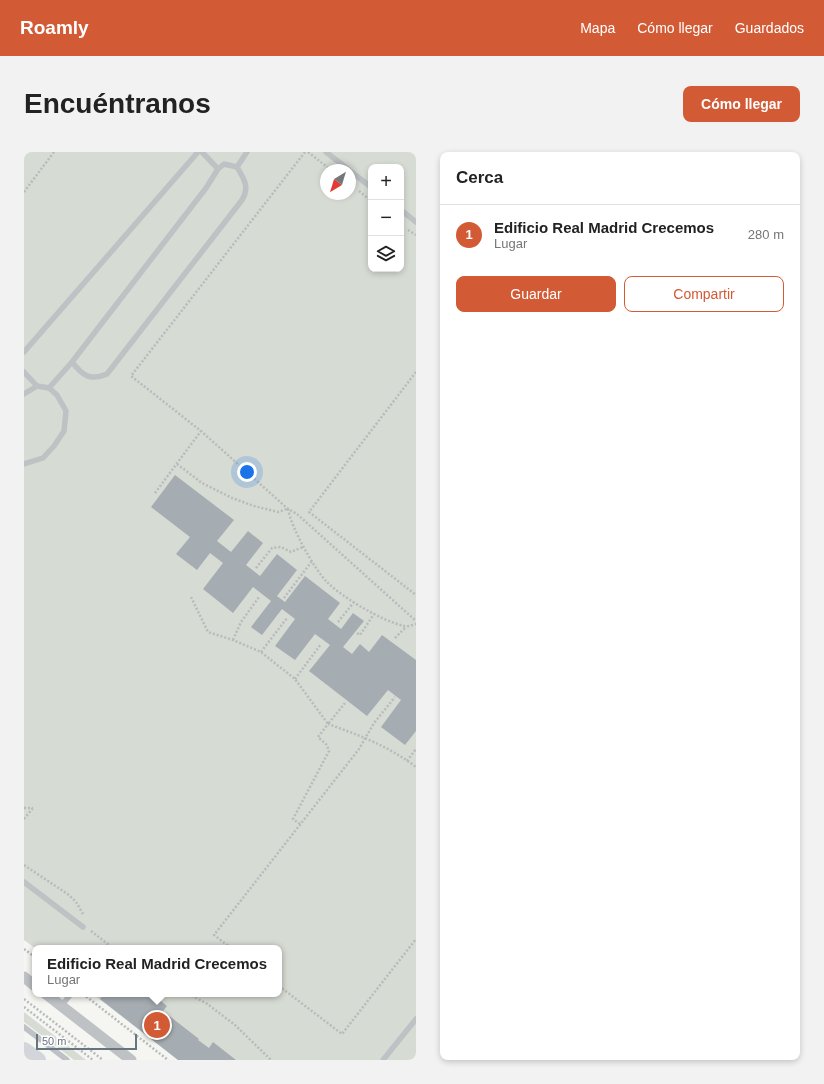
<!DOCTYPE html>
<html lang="es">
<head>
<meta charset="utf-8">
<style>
  body { margin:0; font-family:Arial,sans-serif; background:#f2f2f2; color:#222 }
  .controls { position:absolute; right:12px; top:12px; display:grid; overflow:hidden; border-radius:8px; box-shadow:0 2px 6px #0003 }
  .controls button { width:36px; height:36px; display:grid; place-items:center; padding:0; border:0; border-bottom:1px solid #e0e0e0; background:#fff; color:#222; font:20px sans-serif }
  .compass { position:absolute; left:296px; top:12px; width:36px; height:36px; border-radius:50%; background:#fff; box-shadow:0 2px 6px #0003; rotate:218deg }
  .scale { position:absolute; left:12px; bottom:10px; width:101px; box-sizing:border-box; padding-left:4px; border:2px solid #677580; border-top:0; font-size:11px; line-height:14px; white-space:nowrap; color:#677580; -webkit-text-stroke:3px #fff; paint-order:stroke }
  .you { position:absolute; left:223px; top:320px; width:14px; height:14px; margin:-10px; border:3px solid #fff; border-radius:50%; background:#1a73e8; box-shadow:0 0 0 6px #1a73e833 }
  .badge { display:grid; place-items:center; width:26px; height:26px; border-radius:50%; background:#d25a35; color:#fff; font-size:13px; font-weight:700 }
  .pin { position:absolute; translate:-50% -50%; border:2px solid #fff; box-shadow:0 1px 4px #0006 }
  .popup { position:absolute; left:8px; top:793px; width:250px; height:52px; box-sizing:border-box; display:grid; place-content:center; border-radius:8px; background:#fff; filter:drop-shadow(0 1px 3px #0005); font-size:13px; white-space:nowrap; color:#767676 }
  .popup b { font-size:15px; color:#222 }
  .popup::after { content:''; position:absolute; left:50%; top:100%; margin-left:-8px; border:8px solid transparent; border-top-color:#fff }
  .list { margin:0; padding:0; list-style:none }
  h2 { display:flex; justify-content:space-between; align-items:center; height:52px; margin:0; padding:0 16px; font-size:17px }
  h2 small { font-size:13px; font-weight:400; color:#767676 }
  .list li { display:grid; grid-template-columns:26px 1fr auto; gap:12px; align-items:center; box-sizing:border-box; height:60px; padding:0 16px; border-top:1px solid #e0e0e0 }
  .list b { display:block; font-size:15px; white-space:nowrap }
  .list p { margin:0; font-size:13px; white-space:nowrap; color:#767676 }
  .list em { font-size:13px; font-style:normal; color:#767676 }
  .actions { display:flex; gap:8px; padding:12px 16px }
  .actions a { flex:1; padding:9px 0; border:1px solid #d25a35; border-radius:8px; text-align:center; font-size:14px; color:#d25a35 }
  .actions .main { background:#d25a35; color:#fff }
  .icon { flex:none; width:22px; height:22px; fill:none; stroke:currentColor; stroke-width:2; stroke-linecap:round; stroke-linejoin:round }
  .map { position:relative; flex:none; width:392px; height:908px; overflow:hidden; border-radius:8px }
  header { display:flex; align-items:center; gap:24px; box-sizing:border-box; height:56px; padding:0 20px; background:#d25a35; color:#fff }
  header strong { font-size:19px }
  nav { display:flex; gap:22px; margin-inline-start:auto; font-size:14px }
  .intro { display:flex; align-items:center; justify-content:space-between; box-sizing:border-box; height:96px; padding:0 24px }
  h1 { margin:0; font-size:28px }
  .button { padding:10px 18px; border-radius:8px; background:#d25a35; color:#fff; font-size:14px; font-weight:700 }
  main { display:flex; gap:24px; padding:0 24px }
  aside { flex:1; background:#fff; border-radius:8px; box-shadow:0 2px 6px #0003 }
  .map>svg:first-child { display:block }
</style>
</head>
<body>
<header>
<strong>Roamly</strong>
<nav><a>Mapa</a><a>Cómo llegar</a><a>Guardados</a></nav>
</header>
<div class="intro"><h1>Encuéntranos</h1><a class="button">Cómo llegar</a></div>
<main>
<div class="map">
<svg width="392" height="908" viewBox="0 0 392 908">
  <rect width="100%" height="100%" fill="#f5f5f2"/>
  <path fill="#d6dbd3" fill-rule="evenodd" d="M 0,0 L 392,0 L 392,908 L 154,908 L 69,842 L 255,842 L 255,796 L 11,796 L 0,788 ZM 347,15 L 377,15 L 377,117 L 347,117 ZM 302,18 L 326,18 L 326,42 L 302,42 Z
    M 0,860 L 62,908 L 50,908 L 0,870 Z"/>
  <path fill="#a6adb2" d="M 151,323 L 210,368 L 193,389 L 207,400 L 224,379 L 239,391 L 222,413 L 236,424 L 253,402 L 273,418 L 253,444 L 261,450 L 281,424 L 316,451 L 304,467 L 317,477 L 329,461 L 340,469 L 319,495 L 328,502 L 336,492 L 345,500 L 358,483 L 392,508 L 392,579 L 381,593 L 357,575 L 377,548 L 364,538 L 343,564 L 285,519 L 306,493 L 291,482 L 271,508 L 251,494 L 271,467 L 258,457 L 238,483 L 227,475 L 247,449 L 229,435 L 209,461 L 179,437 L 199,411 L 186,401 L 173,418 L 152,402 L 166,385 L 127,355 Z
    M 80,842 L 128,842 L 143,854 L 139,859 L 175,887 L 174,888 L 185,896 L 189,890 L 212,908 L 154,908 L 76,847 Z"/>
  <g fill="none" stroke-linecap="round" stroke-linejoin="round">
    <path stroke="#b8bbbd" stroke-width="2.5" stroke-dasharray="2 2" stroke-linecap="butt" d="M 281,0 L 107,224 L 177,279 L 264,357 L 273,362 L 392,469
      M 284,0 L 307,18
      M 335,39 L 347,49
      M 0,40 L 30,0
      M 384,78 L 392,83
      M 392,220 L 285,360 L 392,443
      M 153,312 L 178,331 L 208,346 L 230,354 L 254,360 L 263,357
      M 131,341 L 177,279
      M 264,357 C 267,375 290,417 303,430 C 319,446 358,469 380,474 C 384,475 388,473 392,472
      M 232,416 L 248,396 L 257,395 L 267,400 L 279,395
      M 167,445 L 184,480 L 209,488 L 237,500 L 271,527 L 304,572 L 321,551
      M 260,446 L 288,409
      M 314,470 L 330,450
      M 333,481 L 336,483 L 350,462
      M 371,486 L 382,475
      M 209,488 L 217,470 L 235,445
      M 237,500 L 263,466
      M 271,527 L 297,492
      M 383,609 L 392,597
      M 0,656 L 9,656
      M 0,667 L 9,656
      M 276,672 L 269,667 L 305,599 L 303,593 L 294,585 L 304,572 C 335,583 366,595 392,615
      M 0,713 L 45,743 L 52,750 L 59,762
      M 67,779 L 89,796
      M 207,796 L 190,783 L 335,597 L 350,571 L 371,545
      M 0,797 L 11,805
      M 255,834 L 318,882 L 392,787
      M 59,842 L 144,908
      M 164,842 L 182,851 L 211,873 L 247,908
      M 0,847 L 79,908
      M 0,855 L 69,908"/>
    <path stroke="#bec2c5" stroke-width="5.5" d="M 178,0 L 194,17
      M 302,0 L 325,18
      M 213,15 L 223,0
      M 326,19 L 347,35
      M 377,58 L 392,70
      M 0,200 L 174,0
      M 0,220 L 13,234
      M 25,236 L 48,210 L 182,36 L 194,17 L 200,12 L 213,15 C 220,27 226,35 218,48 L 83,222 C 66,229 59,224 48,210
      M 0,242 L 13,234 L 25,236 L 33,243 L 42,259 L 40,279 L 30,294 L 19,306 L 0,312
      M 0,730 L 59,775
      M 37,854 L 47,842
      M 0,875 L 43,908
      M 359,908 L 392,867
      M 392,908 L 392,907"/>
    <path stroke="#bec2c5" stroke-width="11" d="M 0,825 L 11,834
      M 22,842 L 107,908"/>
    <path stroke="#d2d6da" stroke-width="16" d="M 0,898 L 14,908"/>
  </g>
</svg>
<div class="controls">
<button>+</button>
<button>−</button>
<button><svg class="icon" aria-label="layers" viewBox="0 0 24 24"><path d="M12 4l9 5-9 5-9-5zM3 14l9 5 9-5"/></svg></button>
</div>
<svg class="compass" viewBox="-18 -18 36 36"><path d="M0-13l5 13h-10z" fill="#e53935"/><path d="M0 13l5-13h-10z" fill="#767676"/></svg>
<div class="scale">50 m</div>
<div class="you"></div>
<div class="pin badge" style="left:133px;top:873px">1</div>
<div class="popup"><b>Edificio Real Madrid Crecemos</b>Lugar</div>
</div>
<aside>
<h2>Cerca<small></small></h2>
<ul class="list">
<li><span class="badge">1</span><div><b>Edificio Real Madrid Crecemos</b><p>Lugar</p></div><em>280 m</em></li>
</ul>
<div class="actions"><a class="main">Guardar</a><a>Compartir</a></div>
</aside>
</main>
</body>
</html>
